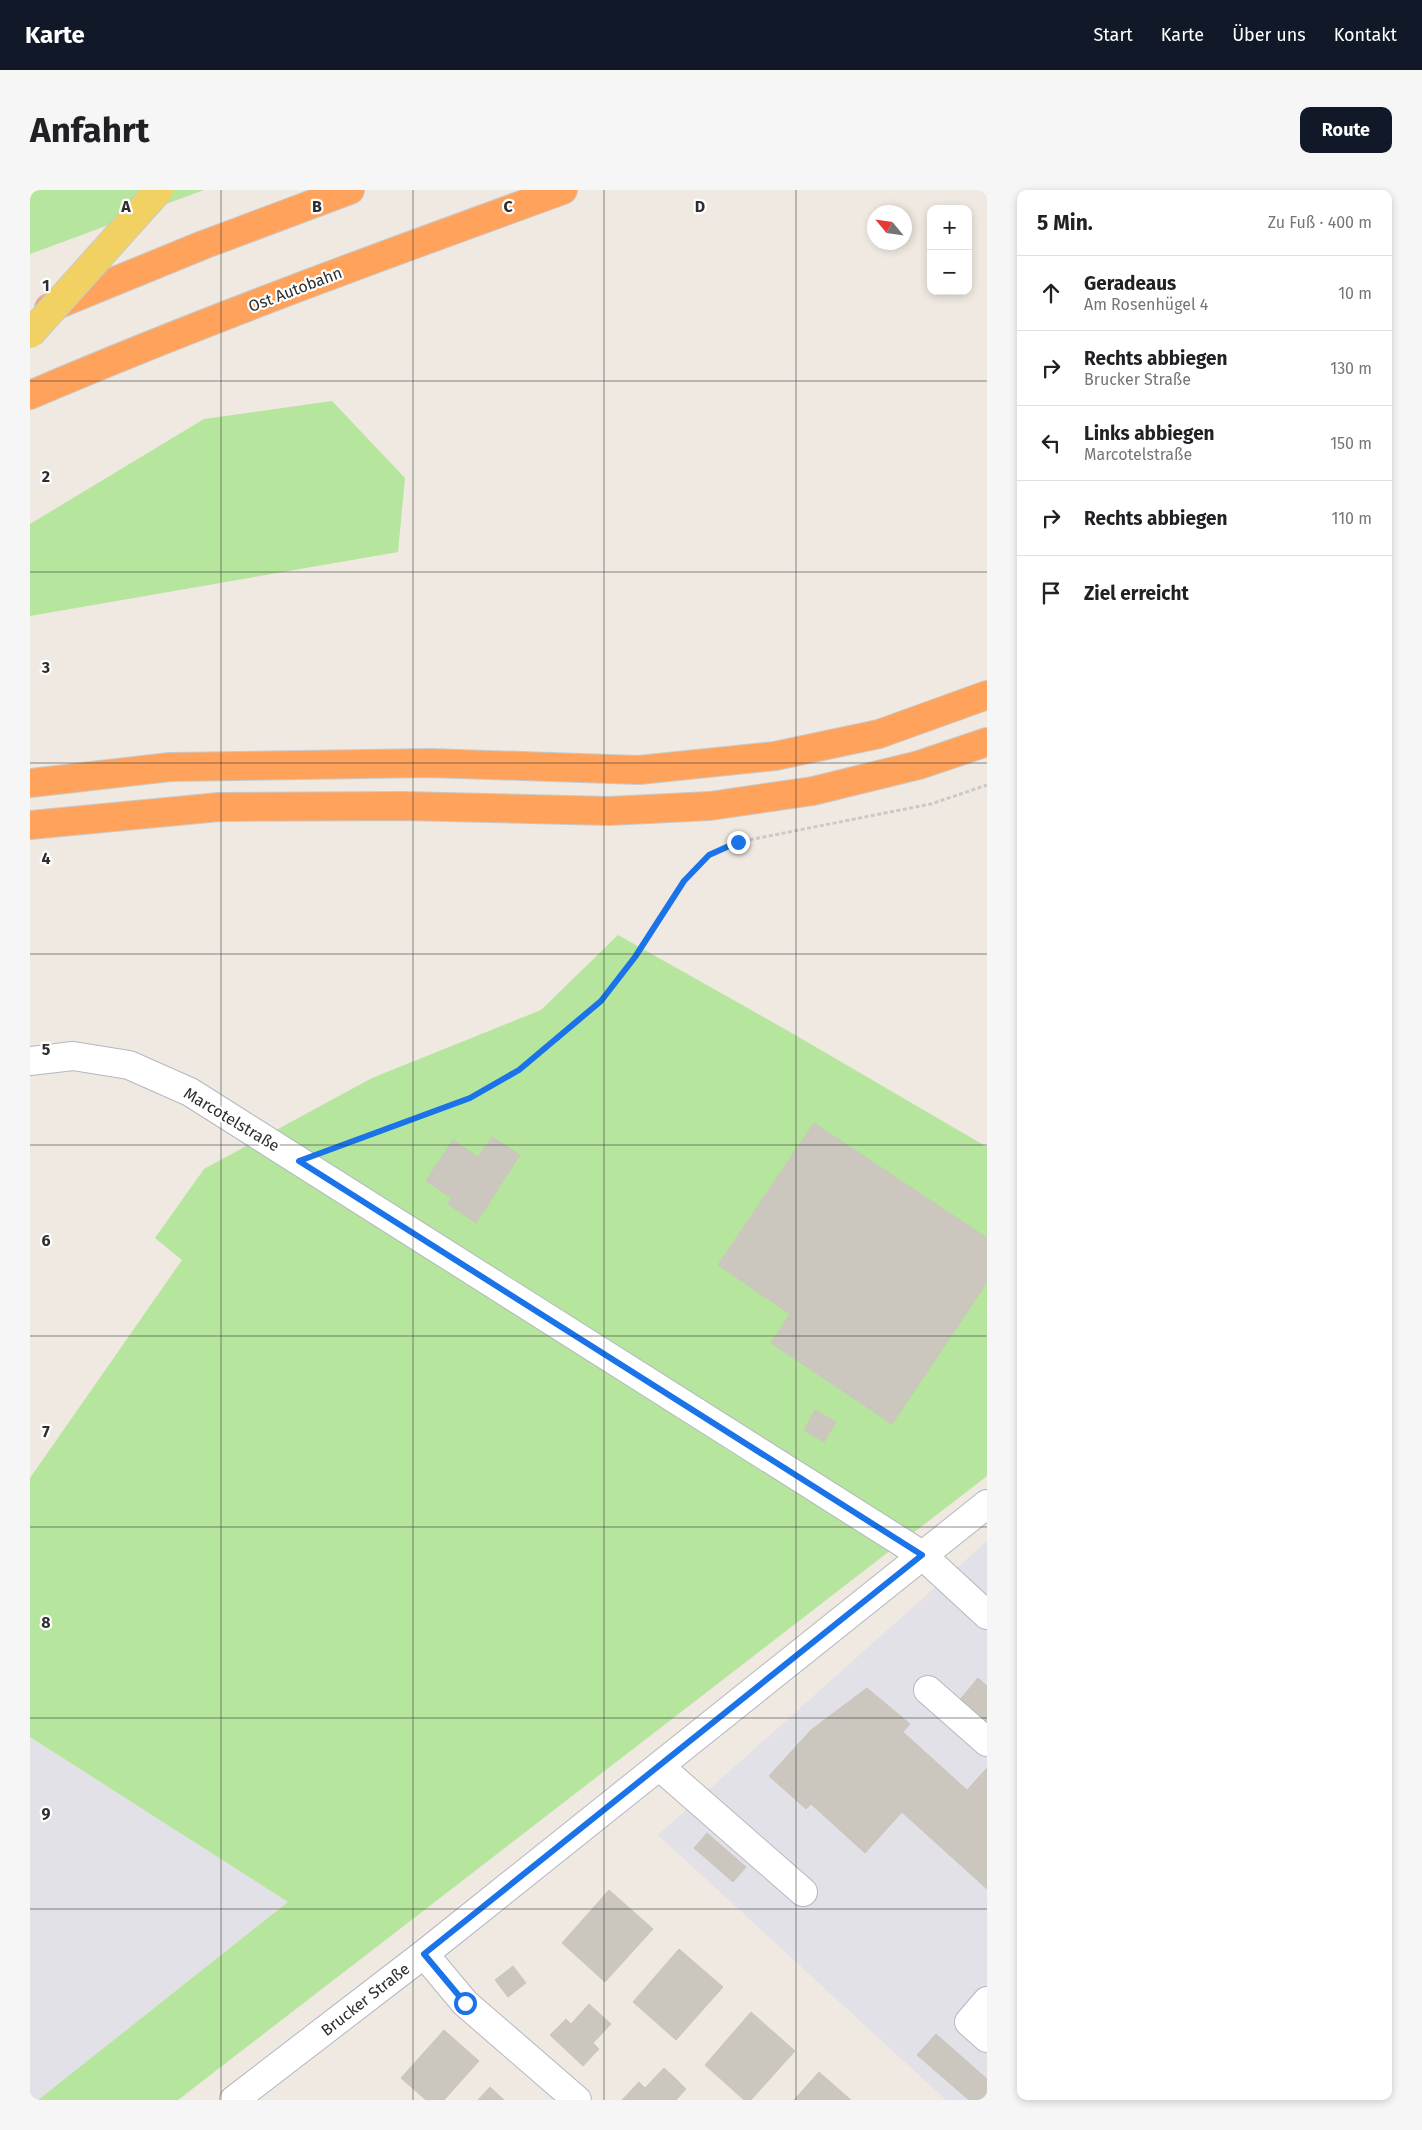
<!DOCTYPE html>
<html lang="de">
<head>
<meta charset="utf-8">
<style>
  body { margin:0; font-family:"Fira Sans",sans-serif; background:#f6f6f6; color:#202124 }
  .controls { position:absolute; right:15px; top:15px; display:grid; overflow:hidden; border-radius:10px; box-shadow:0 2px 8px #0003 }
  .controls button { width:45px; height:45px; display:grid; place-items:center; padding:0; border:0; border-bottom:1px solid #e0e0e0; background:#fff; color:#202124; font:25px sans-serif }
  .compass { position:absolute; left:837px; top:15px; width:45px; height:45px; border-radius:50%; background:#fff; box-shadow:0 2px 8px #0003; rotate:299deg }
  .stop { position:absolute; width:15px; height:15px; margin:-11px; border:4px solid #1a73e8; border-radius:50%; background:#fff }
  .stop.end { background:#1a73e8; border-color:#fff; box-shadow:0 1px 5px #0008 }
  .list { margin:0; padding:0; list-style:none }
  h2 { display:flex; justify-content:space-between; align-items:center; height:65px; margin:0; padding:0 20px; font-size:21px }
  h2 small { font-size:16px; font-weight:400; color:#757577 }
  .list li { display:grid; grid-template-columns:32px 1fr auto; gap:15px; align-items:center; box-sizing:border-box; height:75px; padding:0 20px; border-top:1px solid #e0e0e0 }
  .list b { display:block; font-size:19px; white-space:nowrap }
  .list p { margin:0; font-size:16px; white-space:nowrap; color:#757577 }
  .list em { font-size:16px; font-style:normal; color:#757577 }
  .icon { flex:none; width:28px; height:28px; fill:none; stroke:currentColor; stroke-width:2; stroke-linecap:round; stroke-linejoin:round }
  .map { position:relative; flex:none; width:957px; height:1910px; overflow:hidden; border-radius:10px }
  header { display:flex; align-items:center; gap:30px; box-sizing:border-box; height:70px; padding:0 25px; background:#111827; color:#fff }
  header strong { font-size:24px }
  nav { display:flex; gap:28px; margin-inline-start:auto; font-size:18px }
  .intro { display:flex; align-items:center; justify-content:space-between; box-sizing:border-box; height:120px; padding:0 30px }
  h1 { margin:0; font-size:35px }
  .button { padding:12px 22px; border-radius:10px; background:#111827; color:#fff; font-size:18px; font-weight:700 }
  main { display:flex; gap:30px; padding:0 30px }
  aside { flex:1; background:#fff; border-radius:10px; box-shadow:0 2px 8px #0003 }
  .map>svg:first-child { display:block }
</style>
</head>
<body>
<header>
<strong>Karte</strong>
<nav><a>Start</a><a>Karte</a><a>Über uns</a><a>Kontakt</a></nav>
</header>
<div class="intro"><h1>Anfahrt</h1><a class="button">Route</a></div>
<main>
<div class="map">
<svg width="957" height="1910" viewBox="0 0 957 1910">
  <rect width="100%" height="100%" fill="#efe9e1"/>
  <path fill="#e3e1e8" d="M 957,1351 L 957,1910 L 916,1910 L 628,1645 Z
    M 0,1547 L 258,1712 L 8,1910 L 0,1910 Z"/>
  <path fill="#b6e59e" d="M 0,0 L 174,0 L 0,64 Z
    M 302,211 L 375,288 L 368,362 L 0,426 L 0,334 L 174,229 Z
    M 588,745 L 760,842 L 957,957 L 957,1286 L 148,1910 L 8,1910 L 258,1712 L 0,1547 L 0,1288 L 152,1070 L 125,1048 L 174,979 L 342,888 L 511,820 Z"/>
  <path fill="#cbc7bf" stroke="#cbc5ba" d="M 784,933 L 957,1048 L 957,1092 L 862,1234 L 741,1153 L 760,1124 L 688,1075 Z
    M 462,947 L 490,965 L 446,1033 L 418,1014 L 422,1008 L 396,991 L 423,950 L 448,967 Z
    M 785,1220 L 806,1232 L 794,1252 L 774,1240 Z
    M 948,1488 L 957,1496 L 957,1538 L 928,1512 Z
    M 837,1498 L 880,1534 L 873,1542 L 937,1600 L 957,1578 L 957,1699 L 781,1540 Z
    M 781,1540 L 872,1622 L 835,1663 L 781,1614 L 776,1619 L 739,1586 Z
    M 677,1643 L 716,1677 L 703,1692 L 664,1658 Z
    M 579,1700 L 623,1739 L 575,1792 L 532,1753 Z
    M 649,1759 L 693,1797 L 646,1850 L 603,1812 Z
    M 483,1776 L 496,1793 L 478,1807 L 465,1790 Z
    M 559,1814 L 571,1825 L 537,1861 L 520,1845 L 536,1829 L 541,1834 Z
    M 721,1822 L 765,1861 L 721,1910 L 714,1910 L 675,1875 Z
    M 571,1825 L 581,1834 L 563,1853 L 569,1859 L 553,1876 L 537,1861 Z
    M 414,1840 L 449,1871 L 414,1910 L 396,1910 L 371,1888 Z
    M 906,1844 L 957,1889 L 957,1910 L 939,1910 L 887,1865 Z
    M 634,1878 L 645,1888 L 625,1910 L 592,1910 L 609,1892 L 615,1898 Z
    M 789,1882 L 821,1910 L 764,1910 Z
    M 645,1888 L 656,1899 L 646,1910 L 625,1910 Z
    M 460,1897 L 474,1910 L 448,1910 Z"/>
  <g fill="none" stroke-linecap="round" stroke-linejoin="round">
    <g stroke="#b4b7c1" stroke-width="30">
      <path id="minor" d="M 0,871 L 43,866 L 99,875 L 160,902 L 892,1365 L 957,1425
        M 898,1500 L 957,1552
        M 629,1576 L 773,1702
        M 394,1764 L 435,1813 L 547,1910
        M 957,1811 L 939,1832 L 957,1848
        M 204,1910 L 394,1764 L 957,1314"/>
    </g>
    <g stroke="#c9c9c9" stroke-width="30">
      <path id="highway" d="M 19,118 L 173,55 L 320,0
        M 0,205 C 175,130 354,65 533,0
        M 0,593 L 140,577 L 400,573 L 609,580 L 745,566 L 849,544 L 957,505
        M 0,635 L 189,617 L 374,616 L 579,621 L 680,616 L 783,601 L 889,575 L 957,552"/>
    </g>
    <path stroke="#c9c9c9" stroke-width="3" stroke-dasharray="4 2.5" stroke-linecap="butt" d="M 305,957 L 440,908 L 489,880 L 571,811 L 605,767 L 654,691 L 679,665 L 708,652 L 901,614 L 957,595"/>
    <use href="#minor" stroke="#fff" stroke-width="28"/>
    <use href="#highway" stroke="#ffa35c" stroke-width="28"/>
    <g stroke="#c9c9c9" stroke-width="30" stroke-linecap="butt">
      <path id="major-bridge" d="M 0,144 L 129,0"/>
    </g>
    <use href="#major-bridge" stroke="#f2d163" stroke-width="28"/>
  </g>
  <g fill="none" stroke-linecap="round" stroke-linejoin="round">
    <path stroke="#1a73e8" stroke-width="6" d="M 435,1813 L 394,1764 L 892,1365 L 269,971 L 440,908 L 489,880 L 571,811 L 605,767 L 654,691 L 679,665 L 708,652"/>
  </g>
  <path fill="none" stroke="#2e2e2e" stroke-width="1" stroke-opacity="0.55" d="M 191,0 L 191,1910M 383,0 L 383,1910M 574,0 L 574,1910M 766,0 L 766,1910M 0,191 L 957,191M 0,382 L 957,382M 0,573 L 957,573M 0,764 L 957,764M 0,955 L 957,955M 0,1146 L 957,1146M 0,1337 L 957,1337M 0,1528 L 957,1528M 0,1719 L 957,1719"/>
  <g text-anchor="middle" stroke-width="4.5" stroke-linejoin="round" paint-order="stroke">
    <g font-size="16" fill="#2e2e2e" stroke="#fff">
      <text transform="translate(265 99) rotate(-21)" y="6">Ost Autobahn</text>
      <text transform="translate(202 929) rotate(31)" y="6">Marcotelstraße</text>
      <text transform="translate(335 1809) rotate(-38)" y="6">Brucker Straße</text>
    </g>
  </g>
  <g font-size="16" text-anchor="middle" font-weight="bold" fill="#2e2e2e" stroke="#fff" stroke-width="4.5" stroke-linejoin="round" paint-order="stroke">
    <text x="96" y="22">A</text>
    <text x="287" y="22">B</text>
    <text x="478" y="22">C</text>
    <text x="670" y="22">D</text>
    <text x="16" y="101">1</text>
    <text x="16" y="292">2</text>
    <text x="16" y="483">3</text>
    <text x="16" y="674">4</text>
    <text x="16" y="865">5</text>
    <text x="16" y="1056">6</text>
    <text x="16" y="1247">7</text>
    <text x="16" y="1438">8</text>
    <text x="16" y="1629">9</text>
  </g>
</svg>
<div class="controls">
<button>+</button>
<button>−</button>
</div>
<svg class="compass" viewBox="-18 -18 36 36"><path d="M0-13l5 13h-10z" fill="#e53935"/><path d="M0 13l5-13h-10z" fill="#757577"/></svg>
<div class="stop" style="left:435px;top:1813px"></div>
<div class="stop end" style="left:708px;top:652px"></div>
</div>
<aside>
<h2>5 Min.<small>Zu Fuß · 400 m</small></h2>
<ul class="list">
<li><svg class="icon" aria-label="ahead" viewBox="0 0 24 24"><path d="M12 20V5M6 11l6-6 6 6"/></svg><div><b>Geradeaus</b><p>Am Rosenhügel 4</p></div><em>10 m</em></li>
<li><svg class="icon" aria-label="right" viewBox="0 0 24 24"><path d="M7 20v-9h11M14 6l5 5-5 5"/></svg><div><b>Rechts abbiegen</b><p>Brucker Straße</p></div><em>130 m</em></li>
<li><svg class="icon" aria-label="left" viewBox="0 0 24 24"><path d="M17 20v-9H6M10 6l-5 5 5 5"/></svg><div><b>Links abbiegen</b><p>Marcotelstraße</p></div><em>150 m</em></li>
<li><svg class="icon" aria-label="right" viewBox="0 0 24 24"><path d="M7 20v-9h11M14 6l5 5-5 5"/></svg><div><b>Rechts abbiegen</b></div><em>110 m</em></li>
<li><svg class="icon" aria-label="arrive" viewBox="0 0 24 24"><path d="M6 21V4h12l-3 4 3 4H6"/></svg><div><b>Ziel erreicht</b></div></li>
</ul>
</aside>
</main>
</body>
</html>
